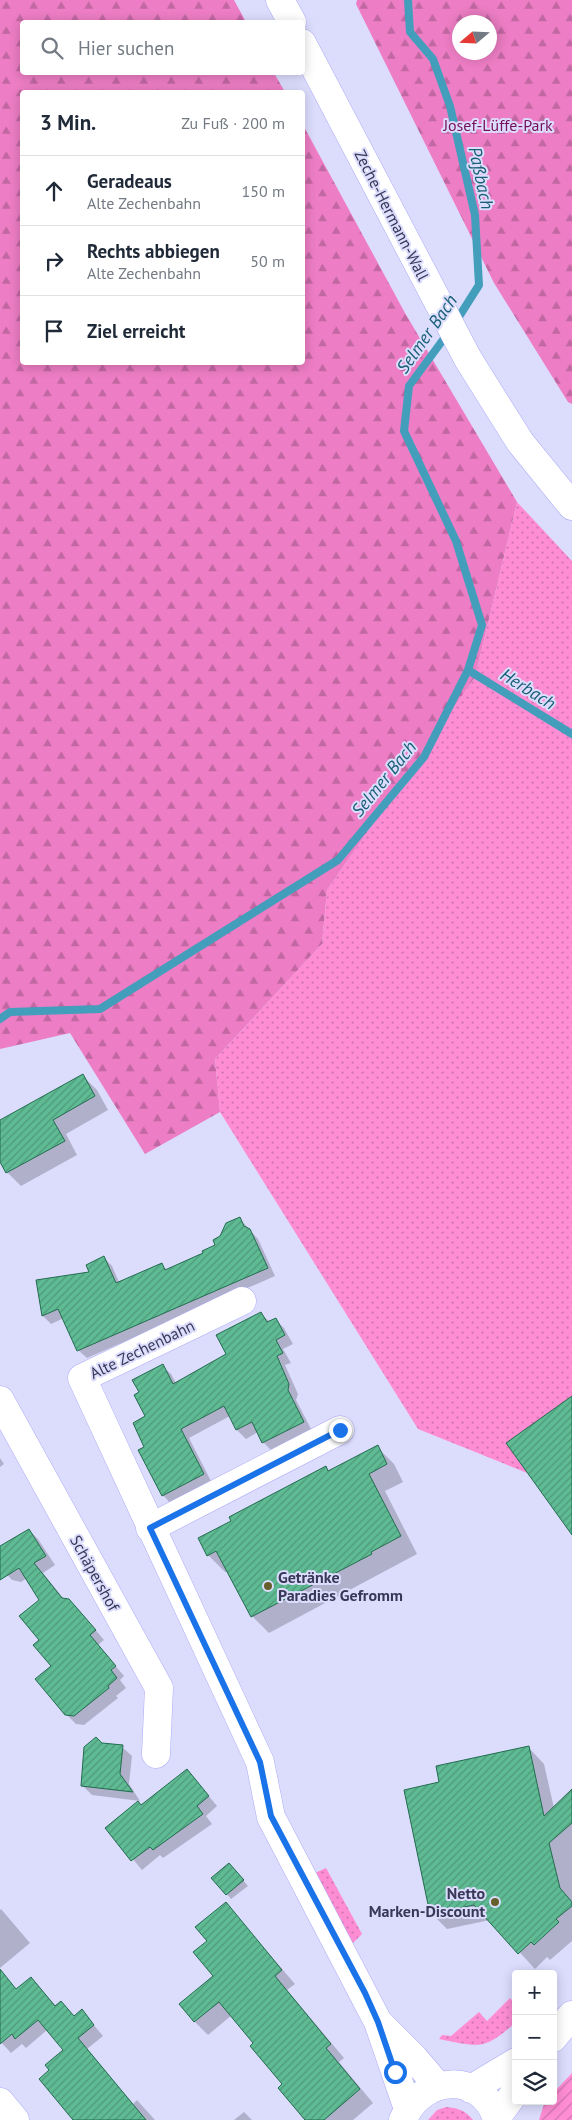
<!DOCTYPE html>
<html lang="de">
<head>
<meta charset="utf-8">
<style>
  body { margin:0; font-family:"PT Sans",sans-serif; background:#f2f2f3; color:#1f2937 }
  .controls { position:absolute; right:15px; bottom:15px; display:grid; overflow:hidden; border-radius:5px; box-shadow:0 2px 12px #0003 }
  .controls button { width:45px; height:45px; display:grid; place-items:center; padding:0; border:0; border-bottom:1px solid #e0e1e3; background:#fff; color:#1f2937; font:25px sans-serif }
  .compass { position:absolute; left:452px; top:15px; width:45px; height:45px; border-radius:50%; background:#fff; box-shadow:0 2px 12px #0003; rotate:251deg }
  .stop { position:absolute; width:15px; height:15px; margin:-11px; border:4px solid #1a73e8; border-radius:50%; background:#fff }
  .stop.end { background:#1a73e8; border-color:#fff; box-shadow:0 1px 5px #0008 }
  .list { margin:0; padding:0; list-style:none }
  h2 { display:flex; justify-content:space-between; align-items:center; height:65px; margin:0; padding:0 20px; font-size:21px }
  h2 small { font-size:16px; font-weight:400; color:#747a83 }
  .list li { display:grid; grid-template-columns:32px 1fr auto; gap:15px; align-items:center; box-sizing:border-box; height:70px; padding:0 20px; border-top:1px solid #e0e1e3 }
  .list b { display:block; font-size:19px; white-space:nowrap }
  .list p { margin:0; font-size:16px; white-space:nowrap; color:#747a83 }
  .list em { font-size:16px; font-style:normal; color:#747a83 }
  .icon { flex:none; width:28px; height:28px; fill:none; stroke:currentColor; stroke-width:2; stroke-linecap:round; stroke-linejoin:round }
  .map { position:relative; flex:none; width:572px; height:2120px; overflow:hidden }
  .search { position:absolute; background:#fff; box-shadow:0 2px 12px #0003; left:20px; top:20px; width:285px; height:55px; display:flex; align-items:center; gap:12px; box-sizing:border-box; padding:0 18px; border-radius:5px; color:#747a83; font-size:19px }
  .panel { position:absolute; background:#fff; box-shadow:0 2px 12px #0003; left:20px; top:90px; width:285px; height:275px; border-radius:5px }
  .map>svg:first-child { display:block }
</style>
</head>
<body>
<div class="map">
<svg width="572" height="2120" viewBox="0 0 572 2120">
  <defs>
    <pattern id="grass-dots" width="8" height="8" patternUnits="userSpaceOnUse" patternTransform="scale(1.25)"><rect width="8" height="8" fill="#fe8dd4"/><path d="M2 2h.1M6 6h.1" fill="none" stroke="#cf74af" stroke-width="1.8" stroke-linecap="round"/></pattern>
    <pattern id="forest-firs" width="22" height="20" patternUnits="userSpaceOnUse" patternTransform="scale(1.25)"><rect width="22" height="20" fill="#ed7dc4"/><path d="M5 1l3.5 6h-7zM16 11l3.5 6h-7z" fill="#c167a2"/></pattern>
    <pattern id="garden-furrows" width="10" height="10" patternUnits="userSpaceOnUse" patternTransform="scale(1.25)"><rect width="10" height="10" fill="#fe8dd4"/><path d="M-1 1l2-2M0 10L10 0M9 11l2-2" fill="none" stroke="#cf74af"/></pattern>
    <pattern id="building-hatch" width="6" height="6" patternUnits="userSpaceOnUse" patternTransform="scale(1.25)"><rect width="6" height="6" fill="#5ebb93"/><path d="M-1 1l2-2M0 6l6-6M5 7l2-2" fill="none" stroke="#4f997b"/></pattern>
  </defs>
  <rect width="100%" height="100%" fill="#dcddfd"/>
  <path fill="url(#grass-dots)" d="M 517,502 L 572,561 L 572,1491 L 418,1429 L 220,1112 L 215,1059 L 322,944 L 327,890 L 475,677 Z
    M 326,1868 L 362,1934 L 352,1944 L 315,1873 Z
    M 510,1998 L 516,2005 L 516,2022 C 484,2051 479,2047 439,2039 L 442,2035 L 451,2036 L 479,2012 L 487,2021 Z
    M 446,2107 C 458,2108 465,2110 473,2120 L 428,2120 L 437,2110 Z"/>
  <path fill="url(#forest-firs)" fill-rule="evenodd" d="M 0,0 L 234,0 L 246,22 L 22,22 L 22,72 L 274,73 L 285,92 L 22,92 L 22,362 L 302,362 L 303,125 L 405,313 L 517,502 L 475,677 L 327,890 L 322,944 L 215,1059 L 220,1112 L 145,1154 L 70,1033 L 0,1049 Z
    M 357,0 L 572,0 L 572,404 L 568,402 L 494,283 L 356,4 ZM 460,22 L 490,22 L 490,52 L 460,52 Z"/>
  <path fill="url(#garden-furrows)" d="M 572,2073 L 572,2120 L 539,2120 L 545,2101 L 553,2101 L 553,2093 Z"/>
  <path fill="#0003" d="M 83,1076 L 97,1090 L 108,1110 L 66,1134 L 77,1155 L 21,1186 L 7,1172 L 0,1159 L 0,1122 Z
    M 239,1218 L 258,1239 L 275,1276 L 87,1358 L 78,1350 L 64,1318 L 51,1324 L 43,1316 L 91,1273 L 104,1258 L 112,1266 L 119,1282 L 161,1264 L 167,1270 L 205,1253 L 217,1246 L 221,1237 Z
    M 261,1314 L 270,1322 L 275,1319 L 284,1328 L 293,1344 L 283,1349 L 291,1363 L 285,1365 L 298,1394 L 296,1400 L 312,1431 L 272,1451 L 263,1442 L 258,1432 L 246,1439 L 237,1430 L 230,1416 L 189,1438 L 212,1483 L 171,1504 L 163,1495 L 146,1447 L 147,1417 L 140,1393 L 162,1366 L 171,1374 L 176,1383 L 228,1355 Z
    M 377,1447 L 394,1464 L 403,1482 L 385,1491 L 417,1554 L 269,1633 L 252,1616 L 228,1571 L 225,1572 L 208,1555 L 233,1521 L 326,1468 L 329,1471 Z
    M 0,1458 L 4,1464 L 0,1467 Z
    M 29,1530 L 38,1539 L 55,1565 L 43,1573 L 64,1599 L 69,1600 L 79,1610 L 104,1640 L 98,1645 L 124,1676 L 120,1680 L 126,1688 L 116,1696 L 118,1698 L 84,1725 L 76,1724 L 66,1714 L 52,1666 L 41,1640 L 41,1600 L 27,1578 L 21,1582 L 12,1580 L 0,1567 L 0,1548 Z
    M 102,1744 L 122,1747 L 132,1756 L 129,1784 L 140,1801 L 92,1795 L 82,1785 Z
    M 529,1748 L 544,1764 L 554,1808 L 572,1791 L 572,1941 L 550,1960 L 547,1957 L 535,1969 L 490,1920 L 447,1929 L 431,1913 L 440,1783 Z
    M 187,1770 L 217,1806 L 206,1816 L 212,1824 L 163,1858 L 160,1855 L 142,1870 L 107,1828 L 142,1806 Z
    M 234,1869 L 248,1886 L 231,1899 L 213,1878 Z
    M 225,1903 L 295,1984 L 287,1990 L 344,2058 L 339,2062 L 373,2103 L 353,2120 L 307,2120 L 255,2043 L 232,2015 L 208,2035 L 194,2021 L 215,1977 L 209,1941 Z
    M 1,1909 L 30,1943 L 0,1968 L 0,1910 Z
    M 0,1970 L 19,1995 L 31,1978 L 56,2006 L 61,2002 L 75,2017 L 82,2011 L 103,2036 L 87,2049 L 133,2104 L 137,2100 L 155,2120 L 75,2120 L 51,2070 L 65,2050 L 47,2030 L 26,2048 L 22,2044 L 11,2053 L 0,2041 Z
    M 244,2112 L 252,2120 L 234,2120 Z"/>
  <g fill="none" stroke-linecap="round" stroke-linejoin="round">
    <path stroke="#439ebc" stroke-width="8" d="M 408,0 L 410,32 L 433,59 L 450,106 L 475,215 L 479,285 L 455,323
      M 468,670 L 572,734
      M 0,1019 L 10,1012 L 100,1009 L 338,860 L 424,757 L 468,670 L 482,625 L 456,541 L 404,431 L 409,386 L 448,333"/>
  </g>
  <path fill="url(#building-hatch)" stroke="#236c4f" d="M 83,1074 L 95,1096 L 53,1120 L 65,1141 L 6,1173 L 0,1162 L 0,1120 Z
    M 240,1217 L 244,1226 L 250,1229 L 268,1268 L 77,1351 L 58,1309 L 42,1316 L 36,1280 L 89,1272 L 86,1265 L 104,1256 L 116,1283 L 162,1263 L 165,1270 L 203,1253 L 202,1251 L 215,1245 L 213,1240 L 220,1236 L 226,1223 Z
    M 261,1312 L 267,1322 L 276,1318 L 285,1335 L 276,1340 L 283,1353 L 277,1356 L 289,1384 L 288,1390 L 304,1422 L 262,1443 L 252,1422 L 236,1430 L 224,1406 L 181,1429 L 204,1474 L 162,1496 L 138,1450 L 144,1447 L 133,1423 L 145,1416 L 134,1395 L 139,1392 L 132,1380 L 163,1364 L 173,1384 L 226,1354 L 216,1335 Z
    M 572,1396 L 572,1535 L 506,1443 Z
    M 378,1445 L 387,1464 L 369,1474 L 401,1536 L 371,1552 L 372,1554 L 251,1617 L 216,1551 L 207,1556 L 198,1538 L 231,1521 L 229,1517 L 326,1466 L 328,1471 Z
    M 29,1529 L 46,1556 L 34,1563 L 62,1598 L 69,1599 L 96,1630 L 90,1635 L 116,1666 L 111,1670 L 117,1678 L 108,1686 L 109,1688 L 74,1716 L 65,1715 L 35,1679 L 51,1666 L 33,1645 L 39,1640 L 19,1616 L 39,1600 L 19,1568 L 0,1580 L 0,1546 Z
    M 96,1737 L 102,1743 L 123,1745 L 120,1774 L 133,1792 L 81,1786 L 84,1747 Z
    M 529,1746 L 544,1816 L 572,1789 L 572,1823 L 549,1843 L 560,1888 L 572,1902 L 572,1906 L 556,1919 L 559,1922 L 534,1945 L 531,1942 L 518,1954 L 474,1905 L 430,1914 L 404,1790 L 439,1782 L 436,1766 Z
    M 187,1769 L 209,1796 L 197,1806 L 203,1814 L 153,1850 L 150,1847 L 131,1861 L 105,1828 L 138,1801 L 141,1805 Z
    M 229,1863 L 244,1880 L 226,1895 L 211,1878 Z
    M 226,1902 L 282,1970 L 275,1976 L 331,2044 L 326,2048 L 360,2089 L 324,2120 L 305,2120 L 278,2088 L 282,2084 L 250,2046 L 253,2043 L 219,2002 L 194,2022 L 179,2004 L 213,1976 L 193,1952 L 207,1941 L 195,1927 Z
    M 0,1969 L 16,1989 L 31,1977 L 55,2006 L 61,2001 L 74,2016 L 82,2009 L 94,2025 L 78,2038 L 146,2120 L 73,2120 L 39,2079 L 49,2070 L 45,2065 L 63,2050 L 38,2020 L 15,2039 L 12,2034 L 0,2044 Z"/>
  <g fill="none" stroke-linecap="round" stroke-linejoin="round">
    <g stroke="#ababf7" stroke-width="29">
      <path id="minor" d="M 242,1301 L 82,1378 L 260,1762 L 271,1817 L 378,2022
        M 0,1400 L 159,1688 L 156,1754
        M 150,1528 L 340,1430
        M 0,2102 L 15,2120
        M 408,2109 L 378,2022 L 414,2058 L 438,2086"/>
    </g>
    <g stroke="#ababf7" stroke-width="29">
      <path id="tertiary" d="M 280,0 L 292,22
        M 302,43 L 468,359 L 520,442 L 572,506"/>
    </g>
    <g stroke="#ababf7" stroke-width="29">
      <path id="primary" d="M 553,2038 L 572,2015
        M 471,2089 L 516,2062
        M 497,2117 L 516,2091
        M 403,2120 C 421,2074 484,2071 497,2120"/>
    </g>
    <use href="#minor" stroke="#fff" stroke-width="28"/>
    <use href="#tertiary" stroke="#fff" stroke-width="28"/>
    <use href="#primary" stroke="#fff" stroke-width="28"/>
  </g>
  <g fill="none" stroke-linecap="round" stroke-linejoin="round">
    <path stroke="#1a73e8" stroke-width="6" d="M 340,1430 L 150,1528 L 260,1762 L 271,1816 L 365,1993 L 378,2022 L 395,2072"/>
  </g>
  <g fill="#655f2c" stroke="#dcddfd" stroke-width="2">
    <circle cx="268" cy="1586" r="5"/>
    <circle cx="495" cy="1902" r="5"/>
  </g>
  <g text-anchor="middle" stroke-width="4" stroke-linejoin="round" paint-order="stroke">
    <g font-size="16" fill="#750f58" stroke="#dcddfd">
      <text x="498" y="131">Josef-Lüffe-Park</text>
    </g>
    <g font-size="16" fill="#383857" stroke="#dcddfd">
      <text transform="translate(392 215) rotate(63)" y="6">Zeche-Hermann-Wall</text>
      <text transform="translate(142 1349) rotate(-26)" y="6">Alte Zechenbahn</text>
      <text transform="translate(95 1573) rotate(61)" y="6">Schäpershof</text>
    </g>
    <g font-size="16" font-weight="bold" fill="#383857" stroke="#dcddfd" text-anchor="start">
      <text x="278" y="1583">Getränke<tspan x="278" dy="18">Paradies Gefromm</tspan></text>
      <text x="485" y="1899" text-anchor="end">Netto<tspan x="485" dy="18">Marken-Discount</tspan></text>
    </g>
    <g font-size="18" font-style="italic" fill="#196077" stroke="#dcddfd">
      <text transform="translate(481 178) rotate(78)" y="6">Paßbach</text>
      <text transform="translate(427 334) rotate(-55)" y="6">Selmer Bach</text>
      <text transform="translate(528 689) rotate(32)" y="6">Herbach</text>
      <text transform="translate(384 779) rotate(-51)" y="6">Selmer Bach</text>
    </g>
  </g>
</svg>
<div class="controls">
<button>+</button>
<button>−</button>
<button><svg class="icon" aria-label="layers" viewBox="0 0 24 24"><path d="M12 4l9 5-9 5-9-5zM3 14l9 5 9-5"/></svg></button>
</div>
<svg class="compass" viewBox="-18 -18 36 36"><path d="M0-13l5 13h-10z" fill="#e53935"/><path d="M0 13l5-13h-10z" fill="#747a83"/></svg>
<div class="stop" style="left:395px;top:2072px"></div>
<div class="stop end" style="left:340px;top:1430px"></div>
<div class="search"><svg class="icon" aria-label="search" viewBox="0 0 24 24"><circle cx="10" cy="10" r="6"/><path d="M15 15l6 6"/></svg>Hier suchen</div>
<section class="panel">
<h2>3 Min.<small>Zu Fuß · 200 m</small></h2>
<ul class="list">
<li><svg class="icon" aria-label="ahead" viewBox="0 0 24 24"><path d="M12 20V5M6 11l6-6 6 6"/></svg><div><b>Geradeaus</b><p>Alte Zechenbahn</p></div><em>150 m</em></li>
<li><svg class="icon" aria-label="right" viewBox="0 0 24 24"><path d="M7 20v-9h11M14 6l5 5-5 5"/></svg><div><b>Rechts abbiegen</b><p>Alte Zechenbahn</p></div><em>50 m</em></li>
<li><svg class="icon" aria-label="arrive" viewBox="0 0 24 24"><path d="M6 21V4h12l-3 4 3 4H6"/></svg><div><b>Ziel erreicht</b></div></li>
</ul>
</section>
</div>
</body>
</html>
